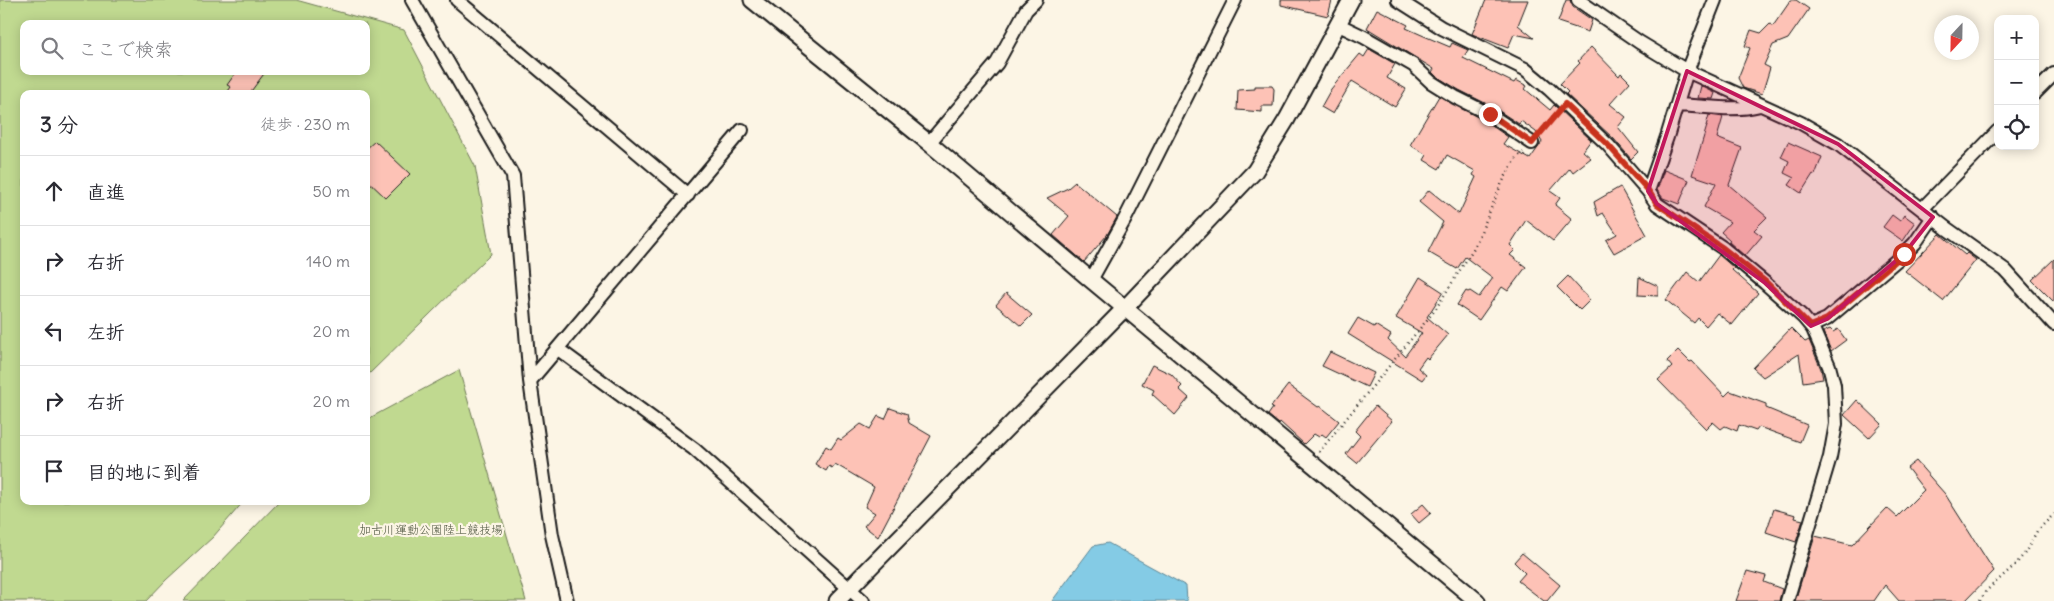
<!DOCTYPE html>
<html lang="ja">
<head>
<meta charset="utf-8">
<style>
  body { margin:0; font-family:Delius,"Klee One",sans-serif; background:#f2f2f3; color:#2b2b33 }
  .controls { position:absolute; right:15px; top:15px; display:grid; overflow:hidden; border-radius:10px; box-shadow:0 2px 12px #0003 }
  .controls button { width:45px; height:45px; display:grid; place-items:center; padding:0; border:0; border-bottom:1px solid #e1e1e2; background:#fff; color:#2b2b33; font:25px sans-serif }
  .compass { position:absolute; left:1934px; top:15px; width:45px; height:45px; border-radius:50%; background:#fff; box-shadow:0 2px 12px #0003; rotate:202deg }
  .stop { position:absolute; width:15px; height:15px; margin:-11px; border:4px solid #c8321e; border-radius:50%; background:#fff }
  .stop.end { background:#c8321e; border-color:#fff; box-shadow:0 1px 5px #0008 }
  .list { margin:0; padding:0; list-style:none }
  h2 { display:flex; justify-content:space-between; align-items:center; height:65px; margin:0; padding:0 20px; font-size:21px }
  h2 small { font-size:16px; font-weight:400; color:#7c7c81 }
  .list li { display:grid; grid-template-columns:32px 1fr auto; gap:15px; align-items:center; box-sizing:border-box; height:70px; padding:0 20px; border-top:1px solid #e1e1e2 }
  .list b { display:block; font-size:19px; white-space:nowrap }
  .list em { font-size:16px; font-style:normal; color:#7c7c81 }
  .icon { flex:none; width:28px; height:28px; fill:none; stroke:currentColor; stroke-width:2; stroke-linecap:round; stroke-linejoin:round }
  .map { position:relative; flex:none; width:2054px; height:601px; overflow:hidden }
  .search { position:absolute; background:#fff; box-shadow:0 2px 12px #0003; left:20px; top:20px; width:350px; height:55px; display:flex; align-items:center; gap:12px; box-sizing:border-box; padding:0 18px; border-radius:10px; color:#7c7c81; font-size:19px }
  .panel { position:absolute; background:#fff; box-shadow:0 2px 12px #0003; left:20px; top:90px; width:350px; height:415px; border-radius:10px }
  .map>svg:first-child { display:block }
</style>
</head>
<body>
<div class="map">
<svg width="2054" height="601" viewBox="0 0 2054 601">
  <rect width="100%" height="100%" fill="#fcf5e5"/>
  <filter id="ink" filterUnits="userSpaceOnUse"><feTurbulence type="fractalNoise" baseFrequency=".02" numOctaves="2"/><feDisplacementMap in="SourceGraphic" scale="10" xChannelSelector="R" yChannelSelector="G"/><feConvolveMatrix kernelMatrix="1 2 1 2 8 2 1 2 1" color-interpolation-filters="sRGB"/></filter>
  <g filter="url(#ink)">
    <path fill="#c0d990" stroke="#6e7a56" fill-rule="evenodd" d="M 0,0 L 296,0 L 404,30 L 475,166 L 491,254 L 366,377 L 366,94 L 24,94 L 24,501 L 244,501 L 213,537 L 166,580 L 146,601 L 0,601 ZM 24,24 L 366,24 L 366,71 L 24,71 Z
      M 459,370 L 526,601 L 183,601 L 280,501 L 366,501 L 366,420 Z"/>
    <path fill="#84cbe5" stroke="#5a8595" d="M 1108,543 L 1186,586 L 1187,601 L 1052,601 L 1093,546 Z"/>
    <path fill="#fdc2b6" stroke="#1c1c1c" d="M 1281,0 L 1332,0 L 1328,16 L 1281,5 Z
      M 1486,0 L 1528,0 L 1518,25 L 1534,38 L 1514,34 L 1508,48 L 1472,34 Z
      M 1566,0 L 1570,0 L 1573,7 L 1592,20 L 1588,32 L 1558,22 Z
      M 1791,0 L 1796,0 L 1809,9 L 1788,39 L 1773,45 L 1764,65 L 1770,68 L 1762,94 L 1743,88 L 1738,78 L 1750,48 L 1745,46 L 1751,30 L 1761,33 L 1770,24 L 1773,26 Z
      M 1377,9 L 1408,25 L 1406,28 L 1424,36 L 1450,47 L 1452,43 L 1468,50 L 1463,58 L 1514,83 L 1516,80 L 1527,86 L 1525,89 L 1550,110 L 1554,105 L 1591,140 L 1583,151 L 1591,158 L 1573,172 L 1570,168 L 1550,191 L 1560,198 L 1555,205 L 1572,219 L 1553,241 L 1526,220 L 1510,245 L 1515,250 L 1510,255 L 1526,267 L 1508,291 L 1502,287 L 1479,320 L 1457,305 L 1466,291 L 1468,292 L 1470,291 L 1479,297 L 1493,278 L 1465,257 L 1457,269 L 1428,252 L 1443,222 L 1419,202 L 1429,190 L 1459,214 L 1476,177 L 1473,175 L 1475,171 L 1447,155 L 1439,169 L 1424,160 L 1427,155 L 1410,145 L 1439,96 L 1485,121 L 1508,137 L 1503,144 L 1530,159 L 1542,142 L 1536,132 L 1521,121 L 1519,124 L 1493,107 L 1459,90 L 1436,76 L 1432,72 L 1434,69 L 1367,28 Z
      M 1591,47 L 1619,76 L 1621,73 L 1630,82 L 1610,104 L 1626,117 L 1618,127 L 1638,152 L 1631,159 L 1614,139 L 1566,94 L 1568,92 L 1560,84 L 1580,63 L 1578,61 Z
      M 1369,49 L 1395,64 L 1387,78 L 1406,89 L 1395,107 L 1352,81 L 1333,114 L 1321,107 L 1331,89 L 1360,54 L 1364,57 Z
      M 237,71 L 266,71 L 249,94 L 226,94 L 231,87 L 227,85 Z
      M 1255,86 L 1272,86 L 1274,89 L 1273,106 L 1262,106 L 1262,112 L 1237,110 L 1238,90 L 1255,89 Z
      M 1701,86 L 1715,93 L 1713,99 L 1698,98 Z
      M 1709,115 L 1723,117 L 1717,138 L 1742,148 L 1729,185 L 1767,217 L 1754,230 L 1762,236 L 1745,256 L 1729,242 L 1730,240 L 1721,232 L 1730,222 L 1704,207 L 1716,183 L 1692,175 L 1707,126 L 1706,126 Z
      M 375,141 L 410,174 L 386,198 L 366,179 L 366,149 Z
      M 1788,142 L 1822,157 L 1815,175 L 1813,174 L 1801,193 L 1789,185 L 1794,178 L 1784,173 L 1789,161 L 1781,157 Z
      M 1664,170 L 1689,180 L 1679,204 L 1663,198 L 1657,190 Z
      M 1075,182 L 1117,217 L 1107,235 L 1084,262 L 1053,235 L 1069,216 L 1047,198 L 1068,188 Z
      M 1620,187 L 1647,235 L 1614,253 L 1606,240 L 1617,234 L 1603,213 L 1598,216 L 1594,202 Z
      M 1892,215 L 1900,221 L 1904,215 L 1915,223 L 1903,241 L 1883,227 Z
      M 1940,234 L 1965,255 L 1967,253 L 1976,260 L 1943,301 L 1905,271 Z
      M 1719,255 L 1734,268 L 1732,270 L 1758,293 L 1732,325 L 1717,313 L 1706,326 L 1698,318 L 1694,323 L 1666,300 L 1687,272 L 1699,282 Z
      M 2054,259 L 2054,302 L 2032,280 Z
      M 1568,276 L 1590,300 L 1580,310 L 1557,287 Z
      M 1420,277 L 1443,292 L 1427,317 L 1448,335 L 1428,359 L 1426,357 L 1418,368 L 1426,375 L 1422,380 L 1348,334 L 1358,318 L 1374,327 L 1375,325 L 1391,335 L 1388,340 L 1405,356 L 1422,333 L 1396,318 Z
      M 1639,277 L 1658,286 L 1658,296 L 1638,295 Z
      M 1006,293 L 1032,315 L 1021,326 L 996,305 Z
      M 1791,328 L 1805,342 L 1809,340 L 1821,369 L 1823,379 L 1803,382 L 1799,354 L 1763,377 L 1753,368 Z
      M 1830,329 L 1833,332 L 1838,329 L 1846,340 L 1831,351 L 1823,332 Z
      M 1678,350 L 1690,362 L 1692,361 L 1725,396 L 1730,391 L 1766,404 L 1766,408 L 1807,425 L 1800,442 L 1759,427 L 1756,431 L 1739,425 L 1737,431 L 1725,426 L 1721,429 L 1713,422 L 1706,429 L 1658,380 L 1672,367 L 1667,361 Z
      M 1330,352 L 1374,373 L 1367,387 L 1322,366 Z
      M 1152,365 L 1171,374 L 1182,386 L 1179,389 L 1189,398 L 1175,415 L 1152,394 L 1154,390 L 1142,384 Z
      M 1288,385 L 1318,407 L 1320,406 L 1339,421 L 1326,437 L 1322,434 L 1319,437 L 1314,434 L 1304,444 L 1280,422 L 1279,424 L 1268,415 L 1273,408 L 1271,407 Z
      M 1857,400 L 1882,424 L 1869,438 L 1844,415 Z
      M 1375,406 L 1392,421 L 1357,463 L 1346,454 L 1360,436 L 1355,431 Z
      M 890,408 L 907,414 L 909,423 L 931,436 L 878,537 L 864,526 L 875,513 L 865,507 L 874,487 L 835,464 L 832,468 L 829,466 L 826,471 L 815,464 L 826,446 L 831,449 L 838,438 L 841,440 L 861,424 L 870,429 L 878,416 L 885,419 Z
      M 1916,461 L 1945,494 L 1994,571 L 1965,601 L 1899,601 L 1885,585 L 1874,601 L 1795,601 L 1815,536 L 1852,545 L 1887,508 L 1897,517 L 1924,490 L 1907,468 Z
      M 1423,504 L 1431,513 L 1419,523 L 1411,514 Z
      M 1774,509 L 1796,515 L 1795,518 L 1803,520 L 1796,542 L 1766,532 Z
      M 1522,553 L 1560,585 L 1547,601 L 1544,601 L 1518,581 L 1525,573 L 1514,562 Z
      M 1747,571 L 1766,576 L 1764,582 L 1782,589 L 1779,601 L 1736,601 Z"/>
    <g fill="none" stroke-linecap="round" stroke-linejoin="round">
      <g stroke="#1c1c1c" stroke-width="16">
        <path id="minor" d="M 412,0 L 513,176 L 530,381 L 552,535 L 567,601
          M 457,0 L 688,195
          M 1398,0 L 1442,28 L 1525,69 L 1549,89 L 1608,145 L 1648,191 L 1657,204 L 1723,248 L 1765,283 L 1803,317 L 1813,329 L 1829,366 L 1834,385 L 1836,424 L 1830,457 L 1787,601
          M 1578,0 L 1639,42 L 1687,71 L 1801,123 L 1838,144 L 1946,228 L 2005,270 L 2054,324
          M 1337,24 L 1364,37 L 1413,65 L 1431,82 L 1455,97 L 1489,114 L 1532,143
          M 2035,93 L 2054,74
          M 1677,105 C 1704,106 1734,112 1760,105
          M 929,143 L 997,63 L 1026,10 L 1036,0
          M 1648,191 L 1667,137 L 1687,71 L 1715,0
          M 1923,208 L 1998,131
          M 1091,280 L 1125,219 L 1235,0
          M 1811,326 L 1827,319 L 1904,254 L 1915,243 L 1933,217
          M 558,349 L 694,449 L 863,601
          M 530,381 L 742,130"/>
      </g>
      <g stroke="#1c1c1c" stroke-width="19">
        <path id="tertiary" d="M 752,0 L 929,143 L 1091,280 L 1477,601
          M 837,601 L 1125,308 L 1255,171 L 1287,119 L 1351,0"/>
      </g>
      <path stroke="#1c1c1c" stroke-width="2.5" stroke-dasharray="1 4" stroke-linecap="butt" d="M 1540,133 L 1555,114
        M 1319,452 L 1435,310 L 1475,246 L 1501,185 L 1515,159 L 1523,152
        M 1980,601 L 1986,591 L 2016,564 L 2025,553 L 2037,531 L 2054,514"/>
      <use href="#minor" stroke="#fcf5e5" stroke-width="12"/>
      <use href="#tertiary" stroke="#fcf5e5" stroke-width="15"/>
    </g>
  </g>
  <g fill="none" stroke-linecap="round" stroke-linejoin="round" filter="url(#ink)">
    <path stroke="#c8321e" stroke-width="6" d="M 1490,114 L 1532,143 L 1565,104 L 1608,145 L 1648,190 L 1657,204 L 1723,248 L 1766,282 L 1810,326 L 1827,319 L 1904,254"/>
  </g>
  <path fill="#c2185b" fill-opacity="0.2" stroke="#c2185b" stroke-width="4" stroke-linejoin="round" d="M 1687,71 L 1838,144 L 1933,217 L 1904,254 L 1827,319 L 1811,326 L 1765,283 L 1657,204 L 1648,191 Z"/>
  <g text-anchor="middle" stroke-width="4.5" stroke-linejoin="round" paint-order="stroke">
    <g font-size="12" fill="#4d553f" stroke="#fcf5e5">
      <text x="431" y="534">加古川運動公園陸上競技場</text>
    </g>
  </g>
</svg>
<div class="controls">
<button>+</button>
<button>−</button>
<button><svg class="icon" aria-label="locate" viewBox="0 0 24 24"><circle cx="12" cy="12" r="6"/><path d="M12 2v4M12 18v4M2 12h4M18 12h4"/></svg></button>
</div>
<svg class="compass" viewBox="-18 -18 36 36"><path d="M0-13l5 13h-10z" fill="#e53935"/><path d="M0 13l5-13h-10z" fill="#7c7c81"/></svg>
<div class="stop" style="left:1904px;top:254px"></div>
<div class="stop end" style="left:1490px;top:114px"></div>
<div class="search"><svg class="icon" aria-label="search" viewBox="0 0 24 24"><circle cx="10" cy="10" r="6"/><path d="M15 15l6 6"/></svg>ここで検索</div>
<section class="panel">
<h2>3 分<small>徒歩 · 230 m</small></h2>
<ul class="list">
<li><svg class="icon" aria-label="ahead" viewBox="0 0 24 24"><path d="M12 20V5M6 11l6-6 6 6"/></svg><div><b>直進</b></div><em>50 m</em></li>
<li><svg class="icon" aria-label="right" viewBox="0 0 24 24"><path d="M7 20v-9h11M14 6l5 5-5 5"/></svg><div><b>右折</b></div><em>140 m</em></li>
<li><svg class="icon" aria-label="left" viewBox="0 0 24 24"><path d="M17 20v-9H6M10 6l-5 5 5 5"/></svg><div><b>左折</b></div><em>20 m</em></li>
<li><svg class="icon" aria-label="right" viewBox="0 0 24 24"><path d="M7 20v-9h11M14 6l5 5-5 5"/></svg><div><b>右折</b></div><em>20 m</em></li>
<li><svg class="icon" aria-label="arrive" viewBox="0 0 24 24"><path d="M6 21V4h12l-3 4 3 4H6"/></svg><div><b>目的地に到着</b></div></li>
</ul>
</section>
</div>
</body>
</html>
